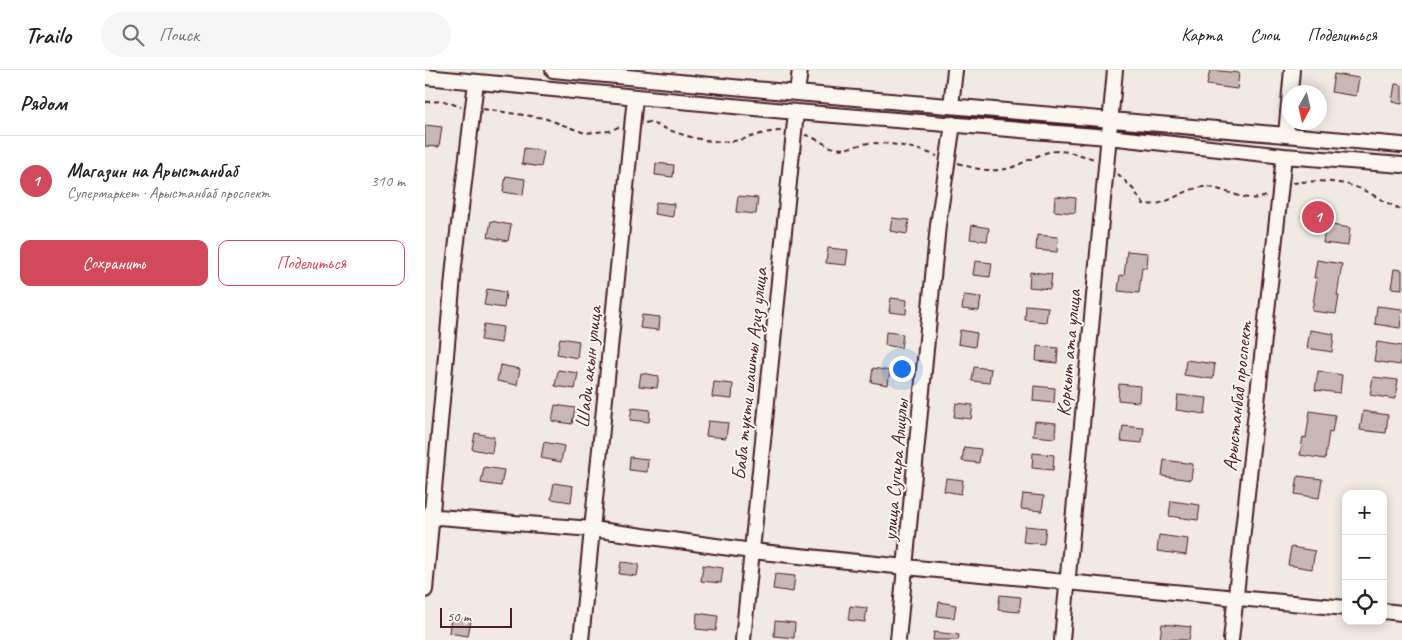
<!DOCTYPE html>
<html lang="ru">
<head>
<meta charset="utf-8">
<style>
  body { margin:0; font-family:Caveat,sans-serif; background:#f6f6f6; color:#222 }
  .controls { position:absolute; right:15px; bottom:15px; display:grid; overflow:hidden; border-radius:10px; box-shadow:0 2px 12px #0003 }
  .controls button { width:45px; height:45px; display:grid; place-items:center; padding:0; border:0; border-bottom:1px solid #e0e0e0; background:#fff; color:#222; font:25px sans-serif }
  .compass { position:absolute; left:857px; top:15px; width:45px; height:45px; border-radius:50%; background:#fff; box-shadow:0 2px 12px #0003; rotate:188deg }
  .scale { position:absolute; left:15px; bottom:12px; width:72px; box-sizing:border-box; padding-left:5px; border:2px solid #4a1f2b; border-top:0; font-size:14px; line-height:18px; white-space:nowrap; color:#4a1f2b; -webkit-text-stroke:4px #fbf7ec; paint-order:stroke }
  .you { position:absolute; left:476px; top:298px; width:18px; height:18px; margin:-12px; border:4px solid #fff; border-radius:50%; background:#1a73e8; box-shadow:0 0 0 8px #1a73e833 }
  .badge { display:grid; place-items:center; width:32px; height:32px; border-radius:50%; background:#d1495b; color:#fff; font-size:16px; font-weight:700 }
  .pin { position:absolute; translate:-50% -50%; border:2px solid #fff; box-shadow:0 1px 5px #0006 }
  .list { margin:0; padding:0; list-style:none }
  h2 { display:flex; justify-content:space-between; align-items:center; height:65px; margin:0; padding:0 20px; font-size:21px }
  h2 small { font-size:16px; font-weight:400; color:#767676 }
  .list li { display:grid; grid-template-columns:32px 1fr auto; gap:15px; align-items:center; box-sizing:border-box; height:90px; padding:0 20px; border-top:1px solid #e0e0e0 }
  .list b { display:block; font-size:19px; white-space:nowrap }
  .list p { margin:0; font-size:16px; white-space:nowrap; color:#767676 }
  .list em { font-size:16px; font-style:normal; color:#767676 }
  .actions { display:flex; gap:10px; padding:15px 20px }
  .actions a { flex:1; padding:11px 0; border:1px solid #d1495b; border-radius:10px; text-align:center; font-size:18px; color:#d1495b }
  .actions .main { background:#d1495b; color:#fff }
  .icon { flex:none; width:28px; height:28px; fill:none; stroke:currentColor; stroke-width:2; stroke-linecap:round; stroke-linejoin:round }
  .map { position:relative; flex:none; width:977px; height:570px; overflow:hidden }
  header { display:flex; align-items:center; gap:30px; box-sizing:border-box; height:70px; padding:0 25px; background:#fff; border-bottom:1px solid #e0e0e0 }
  header strong { font-size:24px }
  nav { display:flex; gap:28px; margin-inline-start:auto; font-size:18px }
  .search { width:350px; height:45px; background:#f6f6f6; display:flex; align-items:center; gap:12px; box-sizing:border-box; padding:0 18px; border-radius:28px; color:#767676; font-size:19px }
  main { display:flex }
  aside { flex:1; background:#fff }
  .map>svg:first-child { display:block }
</style>
</head>
<body>
<header>
<strong>Trailo</strong>
<div class="search"><svg class="icon" aria-label="search" viewBox="0 0 24 24"><circle cx="10" cy="10" r="6"/><path d="M15 15l6 6"/></svg>Поиск</div>
<nav><a>Карта</a><a>Слои</a><a>Поделиться</a></nav>
</header>
<main>
<aside>
<h2>Рядом<small></small></h2>
<ul class="list">
<li><span class="badge">1</span><div><b>Магазин на Арыстанбаб</b><p>Супермаркет · Арыстанбаб проспект</p></div><em>310 m</em></li>
</ul>
<div class="actions"><a class="main">Сохранить</a><a>Поделиться</a></div>
</aside>
<div class="map">
<svg width="977" height="570" viewBox="0 0 977 570">
  <rect width="100%" height="100%" fill="#f0eae0"/>
  <filter id="ink" filterUnits="userSpaceOnUse"><feTurbulence type="fractalNoise" baseFrequency=".02" numOctaves="2"/><feDisplacementMap in="SourceGraphic" scale="10" xChannelSelector="R" yChannelSelector="G"/><feConvolveMatrix kernelMatrix="1 2 1 2 8 2 1 2 1" color-interpolation-filters="sRGB"/></filter>
  <g filter="url(#ink)">
    <path fill="#c8b8b3" stroke="#4a1f2b" d="M 785,0 L 814,3 L 812,19 L 782,15 Z
      M 909,4 L 934,8 L 931,26 L 906,22 Z
      M 970,14 L 977,15 L 977,34 L 967,32 Z
      M 0,55 L 17,57 L 14,77 L 0,76 Z
      M 99,78 L 119,81 L 116,97 L 97,94 Z
      M 231,93 L 249,95 L 248,107 L 230,105 Z
      M 81,106 L 100,109 L 98,125 L 78,122 Z
      M 313,126 L 333,128 L 331,144 L 311,142 Z
      M 630,126 L 651,128 L 650,143 L 629,141 Z
      M 231,132 L 249,134 L 248,147 L 229,144 Z
      M 467,148 L 484,150 L 482,164 L 465,161 Z
      M 66,151 L 86,155 L 83,171 L 63,167 Z
      M 901,154 L 925,158 L 923,176 L 898,173 Z
      M 547,155 L 564,158 L 562,171 L 545,169 Z
      M 612,165 L 633,167 L 632,182 L 611,180 Z
      M 403,178 L 423,180 L 421,195 L 401,193 Z
      M 702,181 L 723,183 L 722,198 L 717,197 L 714,223 L 693,221 L 695,205 L 699,206 Z
      M 892,190 L 917,194 L 912,226 L 914,226 L 911,244 L 887,241 L 892,208 L 889,208 Z
      M 550,191 L 567,193 L 565,207 L 548,205 Z
      M 969,199 L 977,200 L 977,219 L 966,218 Z
      M 605,202 L 627,204 L 625,219 L 604,217 Z
      M 62,219 L 81,222 L 79,238 L 59,235 Z
      M 539,225 L 556,227 L 554,241 L 537,239 Z
      M 466,228 L 482,230 L 481,244 L 464,242 Z
      M 601,235 L 623,237 L 621,252 L 600,250 Z
      M 952,236 L 977,239 L 975,258 L 950,254 Z
      M 217,245 L 235,247 L 234,260 L 215,258 Z
      M 59,254 L 78,257 L 76,273 L 56,270 Z
      M 535,260 L 552,263 L 550,277 L 533,274 Z
      M 885,260 L 909,264 L 907,282 L 882,278 Z
      M 461,262 L 478,264 L 476,278 L 460,275 Z
      M 135,268 L 154,271 L 152,288 L 132,284 Z
      M 952,272 L 977,276 L 975,295 L 949,291 Z
      M 612,276 L 633,278 L 632,293 L 611,291 Z
      M 761,290 L 790,294 L 788,309 L 759,305 Z
      M 75,295 L 95,299 L 92,315 L 72,311 Z
      M 549,297 L 566,299 L 564,313 L 547,311 Z
      M 448,298 L 465,301 L 463,315 L 446,312 Z
      M 133,300 L 153,303 L 150,319 L 130,316 Z
      M 893,301 L 917,305 L 915,323 L 890,320 Z
      M 216,303 L 234,306 L 232,318 L 214,316 Z
      M 948,307 L 973,310 L 970,329 L 945,325 Z
      M 289,312 L 308,314 L 307,329 L 287,327 Z
      M 694,314 L 715,316 L 714,332 L 693,330 Z
      M 609,316 L 630,318 L 629,333 L 608,331 Z
      M 753,325 L 782,328 L 780,344 L 751,340 Z
      M 531,333 L 548,335 L 546,349 L 529,347 Z
      M 130,335 L 150,338 L 147,354 L 127,351 Z
      M 207,338 L 225,340 L 224,352 L 205,350 Z
      M 885,341 L 910,345 L 907,363 L 904,362 L 900,389 L 875,385 L 878,367 L 881,368 Z
      M 938,341 L 963,345 L 961,363 L 935,360 Z
      M 283,351 L 303,353 L 301,368 L 281,366 Z
      M 610,351 L 631,353 L 630,368 L 608,366 Z
      M 698,356 L 719,358 L 717,373 L 696,371 Z
      M 50,363 L 69,367 L 67,383 L 47,379 Z
      M 119,372 L 139,376 L 136,392 L 116,388 Z
      M 539,377 L 556,379 L 554,393 L 537,391 Z
      M 608,383 L 629,385 L 628,400 L 607,398 Z
      M 205,387 L 223,389 L 222,402 L 204,400 Z
      M 739,390 L 768,394 L 766,410 L 737,406 Z
      M 59,397 L 79,400 L 76,416 L 56,413 Z
      M 873,406 L 897,409 L 894,428 L 870,424 Z
      M 521,408 L 538,410 L 536,424 L 519,421 Z
      M 129,413 L 148,416 L 146,432 L 126,429 Z
      M 598,424 L 619,426 L 617,441 L 596,439 Z
      M 746,431 L 775,435 L 773,450 L 744,446 Z
      M 600,456 L 621,458 L 619,474 L 598,472 Z
      M 734,465 L 763,469 L 761,485 L 732,481 Z
      M 866,477 L 890,481 L 887,499 L 863,495 Z
      M 196,492 L 214,494 L 212,506 L 194,504 Z
      M 278,495 L 298,498 L 296,513 L 276,511 Z
      M 350,504 L 370,506 L 368,522 L 348,519 Z
      M 575,525 L 596,527 L 594,542 L 573,540 Z
      M 514,532 L 531,535 L 529,548 L 512,546 Z
      M 425,536 L 442,538 L 440,552 L 423,550 Z
      M 272,543 L 293,546 L 291,561 L 271,559 Z
      M 26,547 L 46,550 L 43,566 L 24,563 Z
      M 350,551 L 370,553 L 369,568 L 349,566 Z
      M 737,554 L 766,557 L 764,570 L 735,569 Z
      M 509,562 L 534,565 L 533,570 L 508,570 Z"/>
    <g fill="none" stroke-linecap="round" stroke-linejoin="round">
      <g stroke="#4a1f2b" stroke-width="18">
        <path id="minor" d="M 128,0 L 372,23 L 977,75
          M 0,7 L 371,42 L 683,67 L 859,86 L 977,95
          M 372,23 L 375,0
          M 526,36 L 530,0
          M 861,65 L 867,0
          M 0,446 L 167,459 L 327,481 L 480,497 L 921,538
          M 0,520 L 29,196 L 51,12
          M 958,541 L 977,543
          M 156,570 L 210,27
          M 318,570 L 371,42
          M 473,570 L 513,155 L 528,54
          M 637,570 L 690,0
          M 806,570 L 859,86"/>
      </g>
      <path stroke="#4a1f2b" stroke-width="2" stroke-dasharray="5 4" stroke-linecap="butt" d="M 0,32 L 19,31 L 36,37
        M 58,39 L 119,48 L 160,63 L 184,61 L 196,56
        M 220,53 L 224,52 C 251,63 278,74 308,71 C 325,69 341,60 358,61
        M 380,65 C 390,67 399,75 409,78 C 425,81 433,73 447,73 C 470,73 491,78 512,86
        M 533,93 C 552,100 573,104 593,95 C 605,90 618,81 633,81 C 645,81 658,86 670,89
        M 693,104 L 709,120 L 718,134 C 722,134 726,135 730,134 C 747,132 761,118 779,117 C 801,117 822,136 843,125
        M 868,113 C 890,110 917,110 938,120 C 951,126 963,134 977,140"/>
      <use href="#minor" stroke="#fbf7ec" stroke-width="14"/>
    </g>
  </g>
  <g text-anchor="middle" stroke-width="4" stroke-linejoin="round" paint-order="stroke">
    <g font-size="20" fill="#4a1f2b" stroke="#fbf7ec">
      <text transform="translate(643 283) rotate(-85)" y="7">Коркыт ата улица</text>
      <text transform="translate(163 297) rotate(-84)" y="7">Шади акын улица</text>
      <text transform="translate(324 304) rotate(-84)" y="7">Баба тукти шашты Азиз улица</text>
      <text transform="translate(812 326) rotate(-84)" y="7">Арыстанбаб проспект</text>
      <text transform="translate(470 400) rotate(-85)" y="7">улица Сугира Алиулы</text>
    </g>
  </g>
</svg>
<div class="controls">
<button>+</button>
<button>−</button>
<button><svg class="icon" aria-label="locate" viewBox="0 0 24 24"><circle cx="12" cy="12" r="6"/><path d="M12 2v4M12 18v4M2 12h4M18 12h4"/></svg></button>
</div>
<svg class="compass" viewBox="-18 -18 36 36"><path d="M0-13l5 13h-10z" fill="#e53935"/><path d="M0 13l5-13h-10z" fill="#767676"/></svg>
<div class="scale">50 m</div>
<div class="you"></div>
<div class="pin badge" style="left:893px;top:147px">1</div>
</div>
</main>
</body>
</html>
